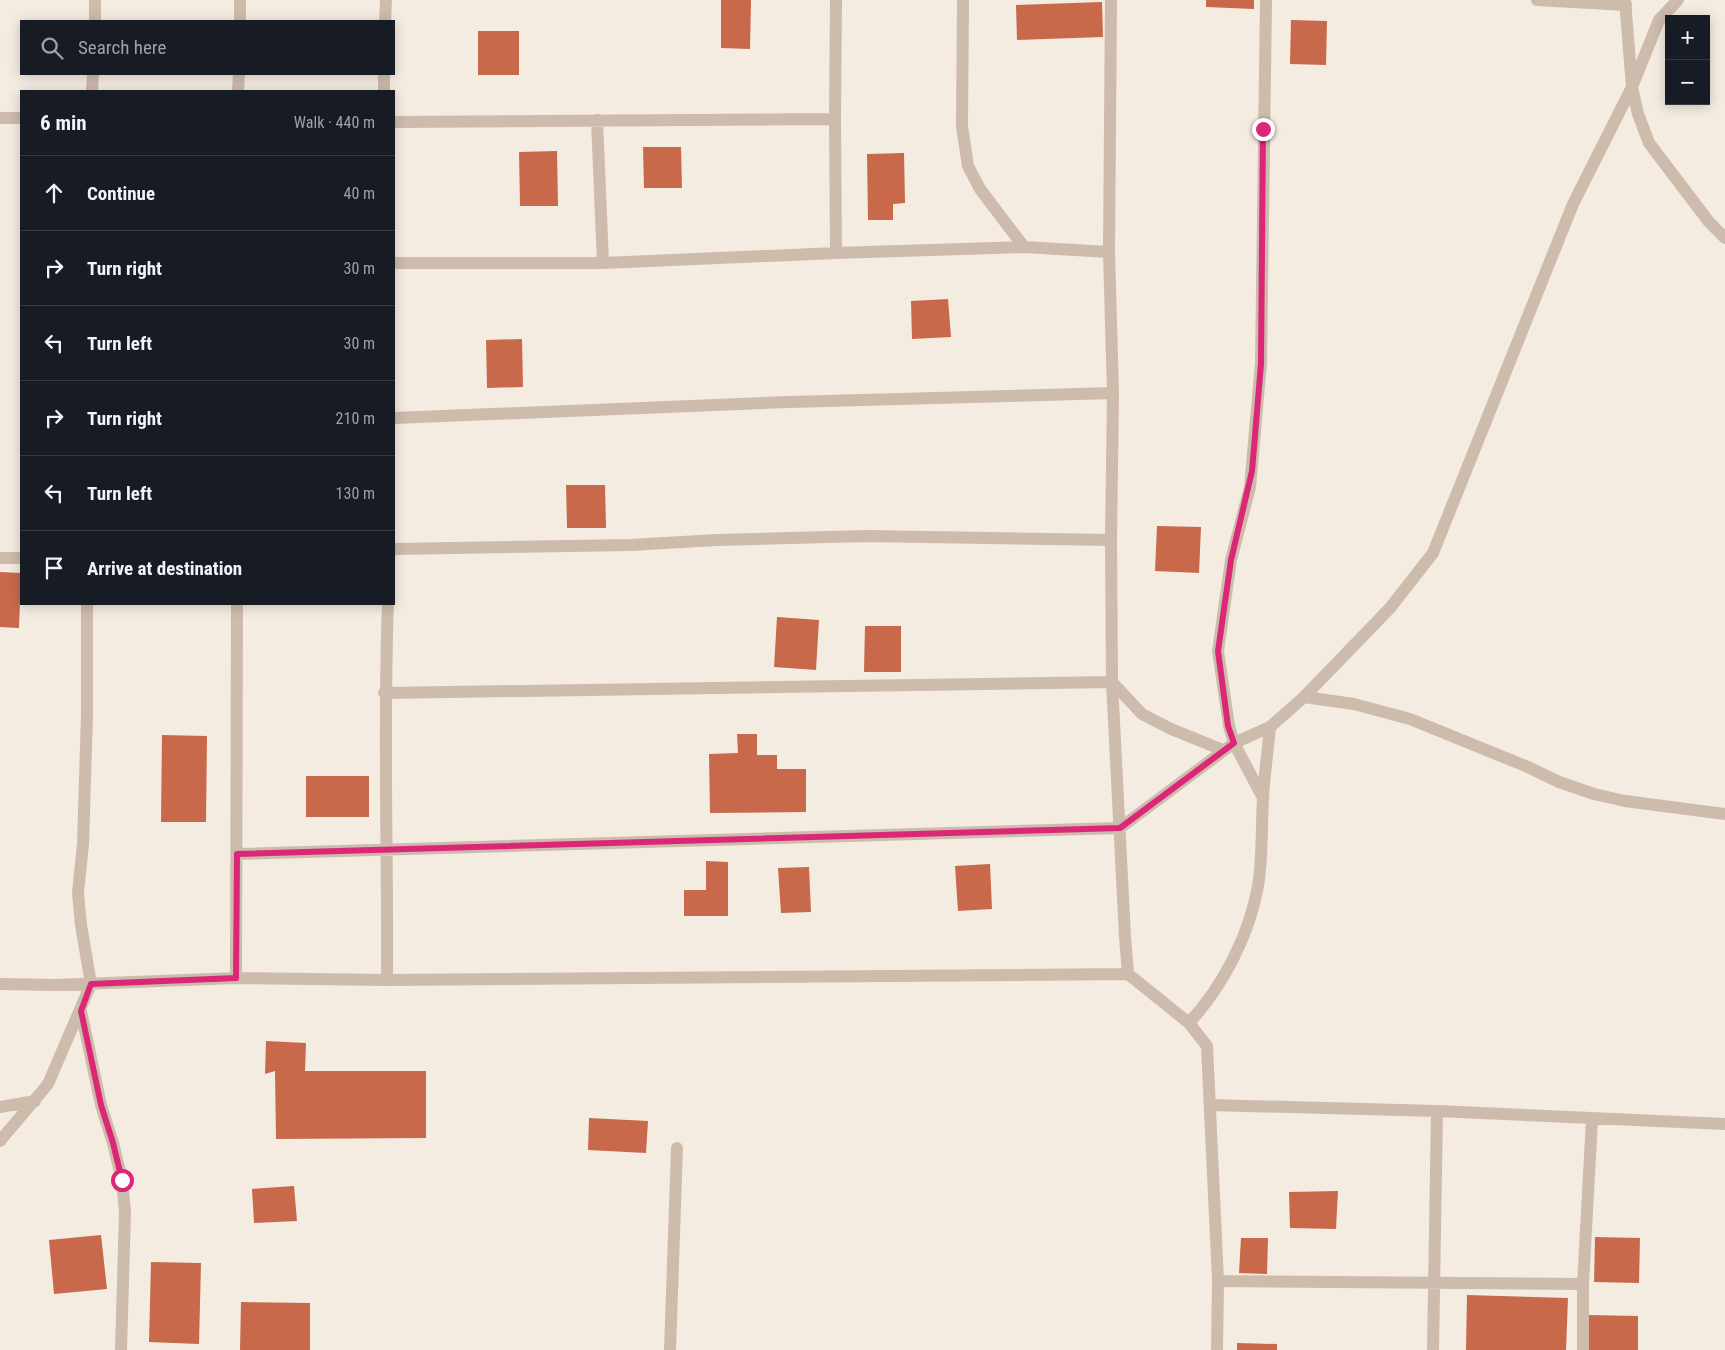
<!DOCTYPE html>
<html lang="en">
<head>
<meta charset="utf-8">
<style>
  body { margin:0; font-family:"Roboto Condensed",sans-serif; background:#242831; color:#f1f3f6 }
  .controls { position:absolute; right:15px; top:15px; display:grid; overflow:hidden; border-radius:0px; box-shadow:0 2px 12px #0003 }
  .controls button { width:45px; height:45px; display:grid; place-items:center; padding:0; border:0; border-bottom:1px solid #363941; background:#171b24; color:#f1f3f6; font:25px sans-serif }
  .stop { position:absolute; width:15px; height:15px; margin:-11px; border:4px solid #db2777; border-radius:50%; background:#fff }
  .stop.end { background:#db2777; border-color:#fff; box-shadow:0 1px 5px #0008 }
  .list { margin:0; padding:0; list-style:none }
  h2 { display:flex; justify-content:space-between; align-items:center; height:65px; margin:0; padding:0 20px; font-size:21px }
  h2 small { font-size:16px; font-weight:400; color:#9ea1a6 }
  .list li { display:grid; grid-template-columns:32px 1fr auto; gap:15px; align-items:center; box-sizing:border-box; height:75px; padding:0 20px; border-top:1px solid #363941 }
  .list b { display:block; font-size:19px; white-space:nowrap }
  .list em { font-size:16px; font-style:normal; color:#9ea1a6 }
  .icon { flex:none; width:28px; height:28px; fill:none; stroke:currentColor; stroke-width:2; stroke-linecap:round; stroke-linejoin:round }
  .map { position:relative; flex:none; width:1725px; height:1350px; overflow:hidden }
  .search { position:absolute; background:#171b24; box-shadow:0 2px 12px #0003; left:20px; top:20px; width:375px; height:55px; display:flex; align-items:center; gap:12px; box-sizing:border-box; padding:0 18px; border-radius:0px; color:#9ea1a6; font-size:19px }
  .panel { position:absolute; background:#171b24; box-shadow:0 2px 12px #0003; left:20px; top:90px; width:375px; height:515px; border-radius:0px }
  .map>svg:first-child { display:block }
</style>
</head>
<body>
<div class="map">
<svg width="1725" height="1350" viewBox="0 0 1725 1350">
  <rect width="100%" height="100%" fill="#f4ebe1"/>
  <path fill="#c8694b" d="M 721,0 L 751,0 L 750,49 L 721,48 Z
    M 1206,0 L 1254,0 L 1254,9 L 1206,7 Z
    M 1102,2 L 1103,37 L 1017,40 L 1016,5 Z
    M 1291,20 L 1327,21 L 1326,65 L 1290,64 Z
    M 478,31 L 519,31 L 519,75 L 478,75 Z
    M 643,147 L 681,147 L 682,188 L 644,188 Z
    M 557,151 L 558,206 L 520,206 L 519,152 Z
    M 904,153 L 905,203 L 893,204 L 893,220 L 868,220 L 867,154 Z
    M 948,299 L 951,337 L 912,339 L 911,301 Z
    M 522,339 L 523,387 L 487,388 L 486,340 Z
    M 566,485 L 605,485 L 606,528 L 567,528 Z
    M 1157,526 L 1201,527 L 1199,573 L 1155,571 Z
    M 0,572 L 21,573 L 19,628 L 0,627 Z
    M 777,617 L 819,620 L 816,670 L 774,667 Z
    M 865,626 L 901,626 L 901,672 L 864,672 Z
    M 737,734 L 757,734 L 757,755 L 777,755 L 777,769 L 806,769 L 806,812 L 710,813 L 709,754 L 738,753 Z
    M 162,735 L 207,736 L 206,822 L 161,822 Z
    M 306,776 L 369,776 L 369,817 L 306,817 Z
    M 706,861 L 728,862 L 728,916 L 684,916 L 684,890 L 706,890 Z
    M 990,864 L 992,909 L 958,911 L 955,866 Z
    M 809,867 L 811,912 L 781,913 L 778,868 Z
    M 266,1041 L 306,1043 L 305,1071 L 426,1071 L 426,1138 L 276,1139 L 275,1071 L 265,1074 Z
    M 589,1118 L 648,1121 L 646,1153 L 588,1150 Z
    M 294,1186 L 297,1221 L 254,1223 L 252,1189 Z
    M 1338,1191 L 1336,1229 L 1290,1228 L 1289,1192 Z
    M 101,1235 L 107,1289 L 54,1294 L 49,1240 Z
    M 1595,1237 L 1640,1238 L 1639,1283 L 1594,1282 Z
    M 1241,1238 L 1268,1238 L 1267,1274 L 1239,1273 Z
    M 151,1262 L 201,1263 L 199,1344 L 149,1342 Z
    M 1467,1295 L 1568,1298 L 1566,1350 L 1466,1350 Z
    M 241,1302 L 310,1303 L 310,1350 L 240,1350 Z
    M 1588,1315 L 1638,1316 L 1638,1350 L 1587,1350 Z
    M 1237,1343 L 1277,1344 L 1277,1350 L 1237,1350 Z"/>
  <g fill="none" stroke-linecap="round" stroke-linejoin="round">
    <path stroke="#cdbbac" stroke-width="12" d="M 963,0 L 962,126 L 968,166 L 980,189 L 1024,247
      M 1111,0 L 1109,252 L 1113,393 L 1111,540 L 1112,682 L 1125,937 L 1128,974 L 1189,1023 L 1207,1046 L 1218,1281 L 1217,1350
      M 1537,0 L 1626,5
      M 1625,0 L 1632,87 L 1638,114 L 1649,143 L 1709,222 L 1725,238
      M 95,21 L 95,0
      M 240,21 L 240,0
      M 385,21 L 386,0
      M 92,91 L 93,74
      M 238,91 L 239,74
      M 384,91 L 384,74
      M 0,118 L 21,118
      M 835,119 L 836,0
      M 597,120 L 603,263
      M 394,122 L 835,119 L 836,253 L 603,263 L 394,263
      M 836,253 L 1024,247 L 1109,252
      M 394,418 L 789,402 L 1113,393
      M 394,549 L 630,545 L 717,540 L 867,536 L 1111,540
      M 0,558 L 21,558
      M 384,693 L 1112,682 L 1142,714 L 1171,729 L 1223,750
      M 1304,697 L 1354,704 L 1410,719 L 1528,767 L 1559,782 L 1594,794 L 1625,801 L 1725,814
      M 1263,798 L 1234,743 L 1229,726 L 1218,651 L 1231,560 L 1250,487 L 1261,363 L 1266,0
      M 237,854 L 1120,828 L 1234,743 L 1270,727 L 1304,697 L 1390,608 L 1433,553 L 1573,204 L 1632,87 L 1659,20 L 1678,0
      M 236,978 L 237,604
      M 387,980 C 388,854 383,729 388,604
      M 0,984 L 56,985 L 236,978 L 387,980 L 1128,974
      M 81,1011 L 101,1105 L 113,1143 L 122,1180 L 125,1212 L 121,1350
      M 1189,1023 C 1223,986 1249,936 1258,886 C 1263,857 1261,828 1263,799 C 1264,775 1268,751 1270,727
      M 1210,1105 L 1437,1111 L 1725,1124
      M 0,1107 L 35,1101
      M 0,1141 L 48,1084 L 91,984 L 81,925 L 78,893 L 83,844 L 87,714 L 87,604
      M 1218,1281 L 1583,1284
      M 670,1350 L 677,1148
      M 1433,1350 L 1437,1111
      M 1583,1350 L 1583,1284 L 1592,1120"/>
  </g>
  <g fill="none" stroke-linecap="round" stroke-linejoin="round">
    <path stroke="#db2777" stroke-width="6" d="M 122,1180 L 113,1143 L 101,1105 L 81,1011 L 91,984 L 236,978 L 237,854 L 1120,828 L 1234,743 L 1228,726 L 1218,651 L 1231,560 L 1252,471 L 1261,364 L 1263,129"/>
  </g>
</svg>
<div class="controls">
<button>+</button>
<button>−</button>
</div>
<div class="stop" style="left:122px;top:1180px"></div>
<div class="stop end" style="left:1263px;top:129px"></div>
<div class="search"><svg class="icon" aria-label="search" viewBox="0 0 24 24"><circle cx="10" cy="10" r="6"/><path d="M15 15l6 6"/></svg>Search here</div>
<section class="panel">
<h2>6 min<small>Walk · 440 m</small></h2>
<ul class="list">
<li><svg class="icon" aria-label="ahead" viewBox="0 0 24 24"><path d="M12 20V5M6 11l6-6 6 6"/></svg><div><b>Continue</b></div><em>40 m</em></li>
<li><svg class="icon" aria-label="right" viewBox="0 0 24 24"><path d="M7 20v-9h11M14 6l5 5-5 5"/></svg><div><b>Turn right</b></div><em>30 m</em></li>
<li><svg class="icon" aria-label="left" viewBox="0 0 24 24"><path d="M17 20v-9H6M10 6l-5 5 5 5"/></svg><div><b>Turn left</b></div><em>30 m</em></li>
<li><svg class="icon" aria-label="right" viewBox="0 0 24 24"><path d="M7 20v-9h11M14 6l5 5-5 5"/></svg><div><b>Turn right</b></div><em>210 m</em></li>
<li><svg class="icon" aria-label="left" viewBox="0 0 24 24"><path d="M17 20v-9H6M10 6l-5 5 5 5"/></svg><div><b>Turn left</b></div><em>130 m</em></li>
<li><svg class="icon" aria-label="arrive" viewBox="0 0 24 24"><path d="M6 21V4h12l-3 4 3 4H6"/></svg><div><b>Arrive at destination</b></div></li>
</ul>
</section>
</div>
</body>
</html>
